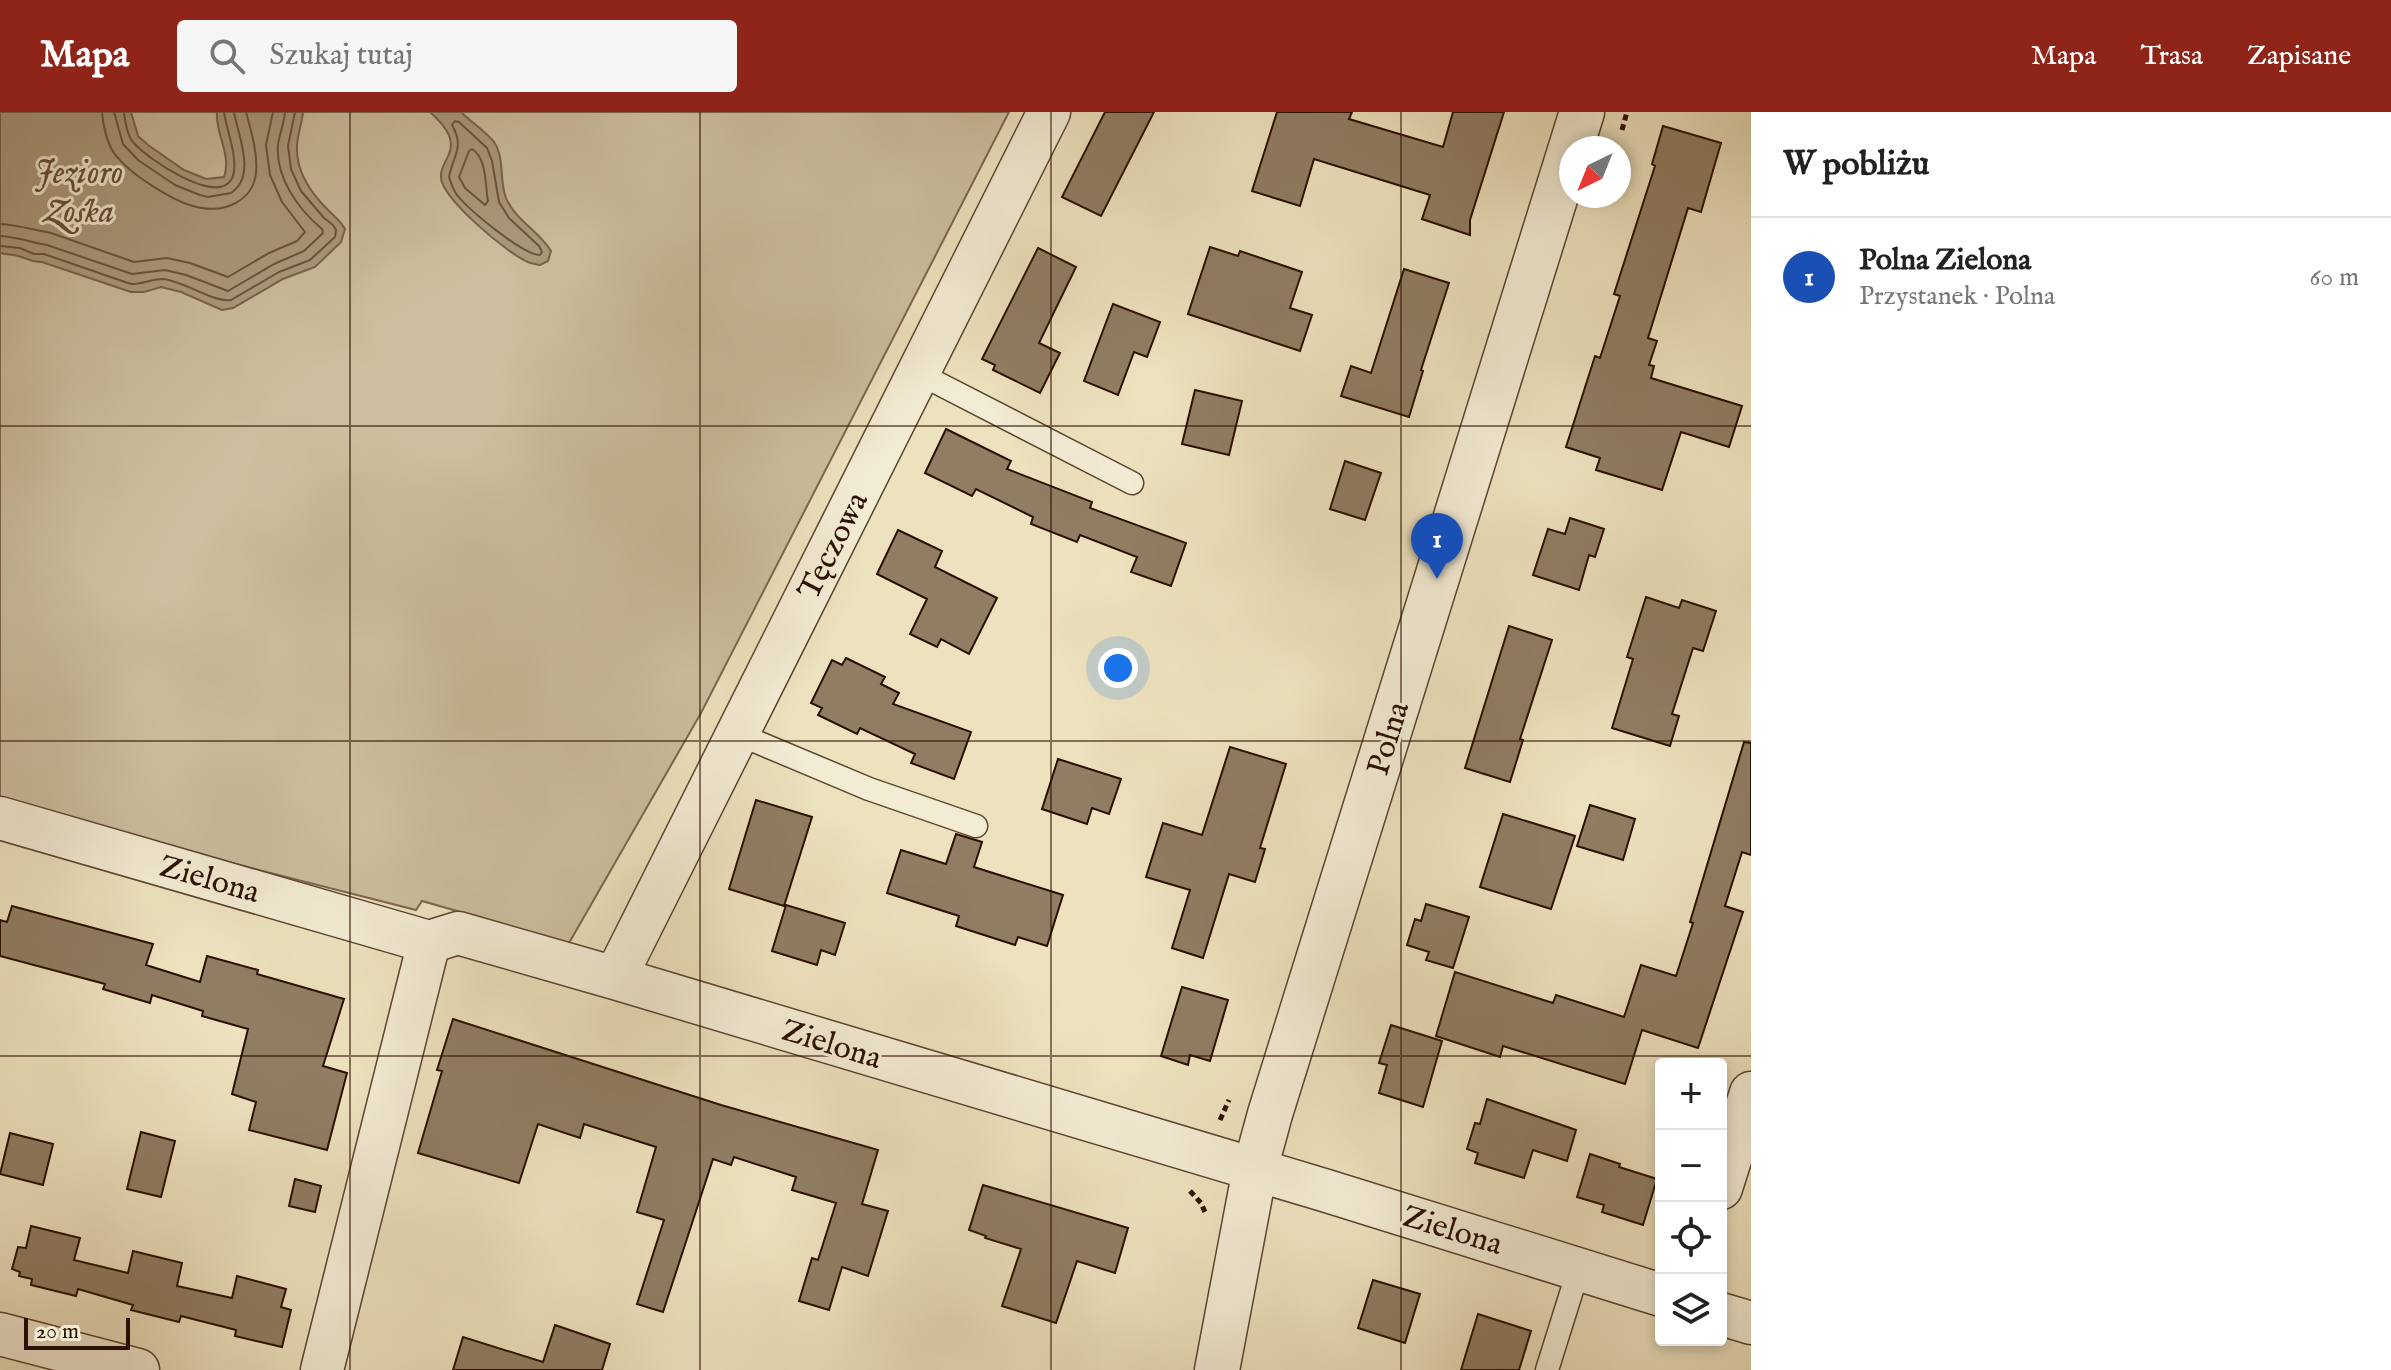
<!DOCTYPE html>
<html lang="pl">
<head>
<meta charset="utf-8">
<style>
  body { margin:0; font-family:"IM FELL English",serif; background:#f6f6f6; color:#222 }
  .controls { position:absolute; right:24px; bottom:24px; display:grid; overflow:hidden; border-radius:8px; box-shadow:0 4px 12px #0003 }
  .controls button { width:72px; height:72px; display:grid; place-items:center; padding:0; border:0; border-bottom:2px solid #e0e0e0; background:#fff; color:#222; font:40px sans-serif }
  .compass { position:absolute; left:1559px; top:24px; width:72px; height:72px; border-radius:50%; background:#fff; box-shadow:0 4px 12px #0003; rotate:223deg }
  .scale { position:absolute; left:24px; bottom:20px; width:106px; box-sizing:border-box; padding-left:8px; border:4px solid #2b0f00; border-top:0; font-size:22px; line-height:28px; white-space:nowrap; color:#2b0f00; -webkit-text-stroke:6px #f3ecd5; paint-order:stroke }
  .you { position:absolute; left:1118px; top:556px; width:28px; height:28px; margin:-20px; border:6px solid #fff; border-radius:50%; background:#1a73e8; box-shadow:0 0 0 12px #1a73e833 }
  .badge { display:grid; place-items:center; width:52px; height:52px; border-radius:50%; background:#8f2418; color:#fff; font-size:26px; font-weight:700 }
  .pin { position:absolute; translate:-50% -66px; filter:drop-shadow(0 2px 4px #0008) }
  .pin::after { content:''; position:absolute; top:42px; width:28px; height:24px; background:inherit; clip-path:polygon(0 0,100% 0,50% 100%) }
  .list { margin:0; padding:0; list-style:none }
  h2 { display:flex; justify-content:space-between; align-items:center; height:104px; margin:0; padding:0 32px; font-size:34px }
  h2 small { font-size:26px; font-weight:400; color:#767676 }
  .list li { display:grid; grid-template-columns:52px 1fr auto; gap:24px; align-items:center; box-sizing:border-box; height:120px; padding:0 32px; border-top:2px solid #e0e0e0 }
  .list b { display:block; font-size:30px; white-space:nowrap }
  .list p { margin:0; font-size:26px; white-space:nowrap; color:#767676 }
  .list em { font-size:26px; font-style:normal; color:#767676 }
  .icon { flex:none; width:44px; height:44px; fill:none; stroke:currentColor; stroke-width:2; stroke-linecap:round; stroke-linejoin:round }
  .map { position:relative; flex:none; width:1751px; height:1258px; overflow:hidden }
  header { display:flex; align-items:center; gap:48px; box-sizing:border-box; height:112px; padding:0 40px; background:#8f2418; color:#fff }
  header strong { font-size:38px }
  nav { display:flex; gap:44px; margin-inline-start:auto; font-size:28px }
  .search { width:560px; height:72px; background:#f6f6f6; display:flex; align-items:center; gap:20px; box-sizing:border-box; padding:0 28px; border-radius:8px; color:#767676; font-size:30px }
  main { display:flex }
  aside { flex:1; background:#fff }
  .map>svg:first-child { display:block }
</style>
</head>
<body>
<header>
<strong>Mapa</strong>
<div class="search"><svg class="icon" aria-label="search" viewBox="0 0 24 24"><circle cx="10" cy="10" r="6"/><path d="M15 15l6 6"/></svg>Szukaj tutaj</div>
<nav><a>Mapa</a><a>Trasa</a><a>Zapisane</a></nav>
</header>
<main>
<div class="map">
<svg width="1751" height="1258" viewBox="0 0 1751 1258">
  <rect width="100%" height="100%" fill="#ede2be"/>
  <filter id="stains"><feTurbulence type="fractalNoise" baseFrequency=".0025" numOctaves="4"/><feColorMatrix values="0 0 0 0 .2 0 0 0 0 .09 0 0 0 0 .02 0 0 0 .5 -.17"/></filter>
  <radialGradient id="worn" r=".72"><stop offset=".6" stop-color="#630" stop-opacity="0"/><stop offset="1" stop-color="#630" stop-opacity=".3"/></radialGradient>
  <path fill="#ccbe9e" stroke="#7c664f" stroke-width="2" d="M 0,0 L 1009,0 L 701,601 L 569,831 L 422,789 L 416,798 L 0,692 Z"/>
  <path fill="#ab9a7d" stroke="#78624b" stroke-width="2" d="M 0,0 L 131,0 L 138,24 L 148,33 L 184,58 L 206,67 L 224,65 C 232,43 215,21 217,0 L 303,0 C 302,13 296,25 297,38 C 297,62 312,82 328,98 C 335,105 340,108 345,117 L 341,130 L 315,155 L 283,167 L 233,196 L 222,198 L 181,180 L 161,175 L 144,180 L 131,180 L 42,150 C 31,151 28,146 18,144 C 12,142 6,143 0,141 Z
    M 430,0 L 461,0 C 471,10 485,19 494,30 C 505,46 499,68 506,86 C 515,108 539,119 551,139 L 548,149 L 540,153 C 536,152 532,152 528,150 C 508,142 441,86 441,65 C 440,57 446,50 449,42 C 456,25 442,11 430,0 Z"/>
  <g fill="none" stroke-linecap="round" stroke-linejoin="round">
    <path stroke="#6b543e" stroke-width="2" d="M 102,0 C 103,13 107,31 114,41 C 128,61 177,93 202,96 C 227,100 253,88 256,61 C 258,41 251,19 246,0
      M 114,0 L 123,32 L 138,48 L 175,73 L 200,83 L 208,85 L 231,81 C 257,63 238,24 234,0
      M 124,0 C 125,9 127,23 133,30 C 146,46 215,93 231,68 C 241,52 226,17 224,0
      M 455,9 L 459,10 L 487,36 L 492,49 L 499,90 L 509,106 L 539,134 L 542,140 L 540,143 C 523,143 469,98 457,83 C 453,78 451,71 449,65 C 453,43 465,36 452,13 Z
      M 472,37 C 487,46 485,73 488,89 L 485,93 L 465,76 L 459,65 L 469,39 Z
      M 0,112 C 18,113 34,118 51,121 L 134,150 L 167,146 L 190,151 L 228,165 L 269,141 L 297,129 L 305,120 L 282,90 L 270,63 L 266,33 L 273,0
      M 0,124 C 17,125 31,130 47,133 L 132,162 L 165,158 L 186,163 L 228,179 L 274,152 L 304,139 L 323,121 L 322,117 C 298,97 275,65 278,32 C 280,21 284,11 285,0
      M 0,134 L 20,136 L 34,142 L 44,142 L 131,172 C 142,172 153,167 163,167 C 184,169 214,191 231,188 L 279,160 L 310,148 L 335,125 L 336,118 L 333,113 L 324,106 L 301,79 L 291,57 L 288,34 L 295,0"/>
  </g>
  <path fill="#907d63" stroke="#2b0f00" stroke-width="2" d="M 1105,0 L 1154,0 L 1101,104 L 1062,85 Z
    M 1277,0 L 1352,0 L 1349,7 L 1443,35 L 1453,0 L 1504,0 L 1470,108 L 1470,123 L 1422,107 L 1430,83 L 1314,47 L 1300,94 L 1252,79 Z
    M 1663,14 L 1721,31 L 1701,100 L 1688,96 L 1648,226 L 1657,229 L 1649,253 L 1654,254 L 1651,266 L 1742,294 L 1729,335 L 1681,320 L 1662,378 L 1596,358 L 1600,346 L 1566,335 L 1595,244 L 1600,246 L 1620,184 L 1614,182 L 1655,54 L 1652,52 Z
    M 1210,135 L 1238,144 L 1240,139 L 1302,160 L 1290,196 L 1312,203 L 1300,239 L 1188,202 Z
    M 1038,136 L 1076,155 L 1039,231 L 1060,241 L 1040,281 L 993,258 L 995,253 L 982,247 Z
    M 1404,157 L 1449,171 L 1421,258 L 1423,259 L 1409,305 L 1341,284 L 1351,254 L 1371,261 Z
    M 1113,192 L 1160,210 L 1147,245 L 1134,240 L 1118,283 L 1084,269 Z
    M 1195,278 L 1242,289 L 1229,343 L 1182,332 Z
    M 946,317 L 1011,349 L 1007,357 L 1092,390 L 1090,396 L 1186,431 L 1171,474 L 1131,460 L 1137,445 L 1080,423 L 1077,430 L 1031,412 L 1033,405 L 976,377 L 972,384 L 925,361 Z
    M 1345,349 L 1381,361 L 1365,408 L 1330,397 Z
    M 1570,406 L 1604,417 L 1595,445 L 1589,443 L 1579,478 L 1533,463 L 1548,417 L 1565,422 Z
    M 898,418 L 942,439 L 935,455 L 997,486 L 969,542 L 941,527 L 937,535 L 910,522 L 927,487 L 877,462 Z
    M 1646,485 L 1679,496 L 1682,488 L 1716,499 L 1703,539 L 1693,536 L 1672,602 L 1679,604 L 1670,634 L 1612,616 L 1633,547 L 1627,545 Z
    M 1509,514 L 1552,528 L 1520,627 L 1523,628 L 1510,670 L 1465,656 Z
    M 846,546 L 885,565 L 881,572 L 899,581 L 893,592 L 971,620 L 954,667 L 911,651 L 915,642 L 860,616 L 857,622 L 818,603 L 822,596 L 811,591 L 832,548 L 842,553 Z
    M 1744,630 L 1751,631 L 1751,743 L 1742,740 L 1725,794 L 1743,800 L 1698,936 L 1642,918 L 1625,972 L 1503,934 L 1500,945 L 1436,924 L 1455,860 L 1553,891 L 1556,883 L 1624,905 L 1641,853 L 1676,864 L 1693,811 L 1690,810 Z
    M 1230,635 L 1286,652 L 1260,736 L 1265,737 L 1255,770 L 1229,762 L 1203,846 L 1172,836 L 1190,778 L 1146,765 L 1163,711 L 1202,723 Z
    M 1058,647 L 1121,667 L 1109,702 L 1092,696 L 1087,712 L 1042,697 Z
    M 756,688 L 812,705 L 784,794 L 729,777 Z
    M 1590,693 L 1635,707 L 1623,748 L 1577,734 Z
    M 1503,702 L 1575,724 L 1551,797 L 1480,775 Z
    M 956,722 L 982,730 L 974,755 L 1063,783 L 1047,834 L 1018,825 L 1015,833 L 956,814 L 959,804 L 887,781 L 901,738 L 946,752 Z
    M 1426,792 L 1469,805 L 1453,856 L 1426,848 L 1429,840 L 1407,833 L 1415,807 L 1421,809 Z
    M 786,793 L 845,811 L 835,843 L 821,838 L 817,853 L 772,839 Z
    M 12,794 L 153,832 L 146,853 L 200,870 L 207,844 L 258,858 L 257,862 L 344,887 L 323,954 L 347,961 L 327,1038 L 249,1018 L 256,990 L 232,982 L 248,917 L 202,904 L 203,899 L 152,883 L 150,891 L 103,877 L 105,872 L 0,844 L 0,808 L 7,810 Z
    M 1182,875 L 1228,888 L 1210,949 L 1190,943 L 1188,953 L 1161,944 Z
    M 453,907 L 721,993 L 878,1038 L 862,1092 L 888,1099 L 868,1164 L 842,1155 L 829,1198 L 799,1189 L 812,1146 L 818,1148 L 836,1091 L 792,1078 L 796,1065 L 734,1045 L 731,1053 L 713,1047 L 663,1200 L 637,1192 L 664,1108 L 637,1100 L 656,1035 L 584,1012 L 580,1026 L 538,1012 L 519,1071 L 418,1041 L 442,959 L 437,958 Z
    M 1391,913 L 1442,929 L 1423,995 L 1379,981 L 1387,953 L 1379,951 Z
    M 1487,987 L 1576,1018 L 1567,1049 L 1533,1038 L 1524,1066 L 1475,1051 L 1478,1041 L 1467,1037 L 1475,1011 L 1480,1012 Z
    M 141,1020 L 175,1029 L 161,1085 L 127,1077 Z
    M 10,1021 L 53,1032 L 43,1073 L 0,1062 Z
    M 1590,1042 L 1620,1052 L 1619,1055 L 1657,1067 L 1643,1113 L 1602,1100 L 1604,1093 L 1577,1085 Z
    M 295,1067 L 321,1074 L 315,1100 L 289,1094 Z
    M 983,1073 L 1128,1116 L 1115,1161 L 1077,1149 L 1056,1211 L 1002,1194 L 1021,1137 L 985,1126 L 986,1124 L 969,1118 Z
    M 31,1114 L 80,1126 L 74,1148 L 128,1161 L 133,1139 L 182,1151 L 177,1174 L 232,1186 L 237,1164 L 286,1177 L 281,1195 L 291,1198 L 282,1235 L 235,1224 L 236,1218 L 181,1204 L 179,1210 L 131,1198 L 133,1193 L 78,1177 L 76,1184 L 31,1173 L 32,1167 L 19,1164 L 20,1160 L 12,1157 L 18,1135 L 26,1136 Z
    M 1373,1168 L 1420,1182 L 1405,1231 L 1358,1216 Z
    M 1478,1202 L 1531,1219 L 1519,1258 L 1461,1258 Z
    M 555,1213 L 610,1232 L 602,1258 L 453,1258 L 463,1225 L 543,1250 Z"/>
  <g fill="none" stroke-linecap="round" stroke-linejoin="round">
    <g stroke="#5c4430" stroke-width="25">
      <path id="service" d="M 918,261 L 1132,371
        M 738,622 L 869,677 L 976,714
        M 1547,1258 L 1579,1156"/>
    </g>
    <g stroke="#5c4430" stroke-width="45">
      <path id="minor" d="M 0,706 L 429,830 L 458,821 L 615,866 L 1327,1079 L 1661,1183
        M 615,866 L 1049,0
        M 1721,1076 L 1751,981
        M 1721,1202 L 1751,1211
        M 0,1222 L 138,1258
        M 322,1258 L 429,830"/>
    </g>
    <g stroke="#5c4430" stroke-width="47">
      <path id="tertiary" d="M 1217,1258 L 1255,1057 L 1270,1002 L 1582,0"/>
    </g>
    <path stroke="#2b0f00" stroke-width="5" stroke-dasharray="6 4" stroke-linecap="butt" d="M 1622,18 L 1627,0
      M 1220,1008 L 1229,988
      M 1190,1079 L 1201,1091 L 1205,1100"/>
    <use href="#service" stroke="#f3ecd5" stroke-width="22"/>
    <use href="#minor" stroke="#f3ecd5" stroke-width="42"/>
    <use href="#tertiary" stroke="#f3ecd5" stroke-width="44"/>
  </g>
  <path fill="none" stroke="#2b0f00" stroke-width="2" stroke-opacity="0.55" d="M 350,0 L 350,1258M 700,0 L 700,1258M 1051,0 L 1051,1258M 1401,0 L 1401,1258M 0,314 L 1751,314M 0,629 L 1751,629M 0,944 L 1751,944"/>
  <g text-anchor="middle" stroke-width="6" stroke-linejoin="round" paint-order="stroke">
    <g font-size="32" fill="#2b0f00" stroke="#f3ecd5">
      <text transform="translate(832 433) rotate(-63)" y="11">Tęczowa</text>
      <text transform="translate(1387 626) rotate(-73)" y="11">Polna</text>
      <text transform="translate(210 766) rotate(16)" y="11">Zielona</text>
      <text transform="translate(832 931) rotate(17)" y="11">Zielona</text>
      <text transform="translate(1453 1117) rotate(17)" y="11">Zielona</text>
    </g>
    <g font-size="34" font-style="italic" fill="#654e38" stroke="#f3ecd5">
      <text x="79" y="71">Jezioro<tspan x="79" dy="39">Zośka</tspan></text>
    </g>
  </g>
  <rect width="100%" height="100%" filter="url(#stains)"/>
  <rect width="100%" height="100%" fill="url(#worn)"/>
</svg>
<div class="controls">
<button>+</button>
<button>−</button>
<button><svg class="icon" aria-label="locate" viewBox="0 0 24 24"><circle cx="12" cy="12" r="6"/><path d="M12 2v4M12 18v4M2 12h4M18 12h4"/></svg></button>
<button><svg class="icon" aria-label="layers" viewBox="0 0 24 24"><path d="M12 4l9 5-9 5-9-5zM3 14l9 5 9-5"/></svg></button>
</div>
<svg class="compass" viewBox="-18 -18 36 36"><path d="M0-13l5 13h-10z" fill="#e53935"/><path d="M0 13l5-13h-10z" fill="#767676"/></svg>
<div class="scale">20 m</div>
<div class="you"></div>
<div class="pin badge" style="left:1437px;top:467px;background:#1a4fb4">1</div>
</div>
<aside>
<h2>W pobliżu<small></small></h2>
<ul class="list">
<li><span class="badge" style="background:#1a4fb4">1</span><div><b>Polna Zielona</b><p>Przystanek · Polna</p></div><em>60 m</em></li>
</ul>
</aside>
</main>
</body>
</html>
